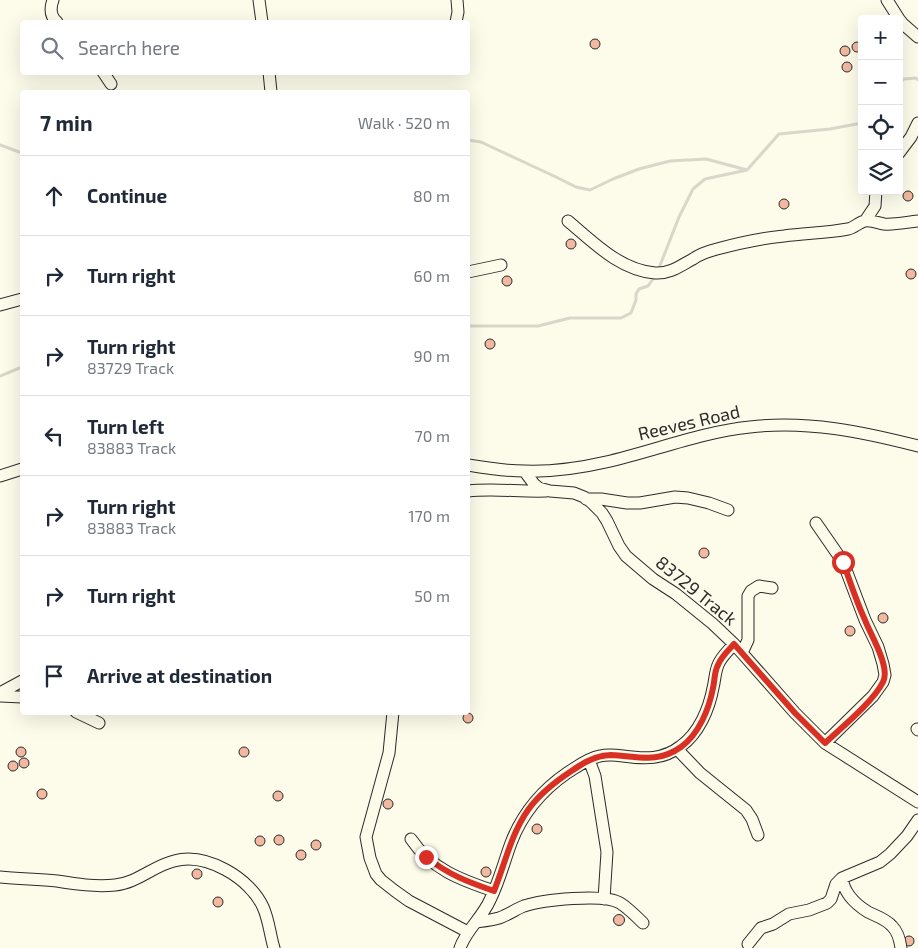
<!DOCTYPE html>
<html lang="en">
<head>
<meta charset="utf-8">
<style>
  body { margin:0; font-family:"Exo 2",sans-serif; background:#f6f6f7; color:#1f2937 }
  .controls { position:absolute; right:15px; top:15px; display:grid; overflow:hidden; border-radius:5px; box-shadow:0 5px 20px #0002 }
  .controls button { width:45px; height:45px; display:grid; place-items:center; padding:0; border:0; border-bottom:1px solid #e0e1e3; background:#fff; color:#1f2937; font:25px sans-serif }
  .stop { position:absolute; width:15px; height:15px; margin:-11px; border:4px solid #d93025; border-radius:50%; background:#fff }
  .stop.end { background:#d93025; border-color:#fff; box-shadow:0 1px 5px #0008 }
  .list { margin:0; padding:0; list-style:none }
  h2 { display:flex; justify-content:space-between; align-items:center; height:65px; margin:0; padding:0 20px; font-size:21px }
  h2 small { font-size:16px; font-weight:400; color:#747a83 }
  .list li { display:grid; grid-template-columns:32px 1fr auto; gap:15px; align-items:center; box-sizing:border-box; height:80px; padding:0 20px; border-top:1px solid #e0e1e3 }
  .list b { display:block; font-size:19px; white-space:nowrap }
  .list p { margin:0; font-size:16px; white-space:nowrap; color:#747a83 }
  .list em { font-size:16px; font-style:normal; color:#747a83 }
  .icon { flex:none; width:28px; height:28px; fill:none; stroke:currentColor; stroke-width:2; stroke-linecap:round; stroke-linejoin:round }
  .map { position:relative; flex:none; width:918px; height:948px; overflow:hidden }
  .search { position:absolute; background:#fff; box-shadow:0 5px 20px #0002; left:20px; top:20px; width:450px; height:55px; display:flex; align-items:center; gap:12px; box-sizing:border-box; padding:0 18px; border-radius:5px; color:#747a83; font-size:19px }
  .panel { position:absolute; background:#fff; box-shadow:0 5px 20px #0002; left:20px; top:90px; width:450px; height:625px; border-radius:5px }
  .map>svg:first-child { display:block }
</style>
</head>
<body>
<div class="map">
<svg width="918" height="948" viewBox="0 0 918 948">
  <rect width="100%" height="100%" fill="#fdfbea"/>
  <g fill="none" stroke-linecap="round" stroke-linejoin="round">
    <path stroke="#d8d7c9" stroke-width="3" d="M 899,89 L 900,83 L 904,79 L 916,78 L 918,80
      M 468,140 L 481,142 L 556,177 L 576,187 L 590,190 L 613,179 L 639,169 L 670,161 L 706,159 L 747,170
      M 0,145 L 22,153
      M 659,268 L 679,217 L 693,189 L 705,179 L 747,170 L 779,134 L 830,129 L 862,123
      M 468,325 L 471,326 L 538,326 L 570,318 L 621,318 L 631,313 L 636,300 L 636,294 L 639,289 L 648,286 L 655,276
      M 0,376 L 22,367"/>
  </g>
  <path fill="#f2b8a0" stroke="#2b2b2b" d="M590 44a5 5 0 1 1 10 0a5 5 0 1 1-10 0Z
    M852 47a5 5 0 1 1 10 0a5 5 0 1 1-10 0Z
    M840 51a5 5 0 1 1 10 0a5 5 0 1 1-10 0Z
    M842 67a5 5 0 1 1 10 0a5 5 0 1 1-10 0Z
    M903 196a5 5 0 1 1 10 0a5 5 0 1 1-10 0Z
    M779 204a5 5 0 1 1 10 0a5 5 0 1 1-10 0Z
    M566 244a5 5 0 1 1 10 0a5 5 0 1 1-10 0Z
    M906 274a5 5 0 1 1 10 0a5 5 0 1 1-10 0Z
    M502 281a5 5 0 1 1 10 0a5 5 0 1 1-10 0Z
    M485 344a5 5 0 1 1 10 0a5 5 0 1 1-10 0Z
    M699 553a5 5 0 1 1 10 0a5 5 0 1 1-10 0Z
    M878 618a5 5 0 1 1 10 0a5 5 0 1 1-10 0Z
    M845 631a5 5 0 1 1 10 0a5 5 0 1 1-10 0Z
    M463 718a5 5 0 1 1 10 0a5 5 0 1 1-10 0Z
    M16 752a5 5 0 1 1 10 0a5 5 0 1 1-10 0Z
    M239 752a5 5 0 1 1 10 0a5 5 0 1 1-10 0Z
    M19 763a5 5 0 1 1 10 0a5 5 0 1 1-10 0Z
    M8 766a5 5 0 1 1 10 0a5 5 0 1 1-10 0Z
    M37 794a5 5 0 1 1 10 0a5 5 0 1 1-10 0Z
    M273 796a5 5 0 1 1 10 0a5 5 0 1 1-10 0Z
    M383 804a5 5 0 1 1 10 0a5 5 0 1 1-10 0Z
    M532 829a5 5 0 1 1 10 0a5 5 0 1 1-10 0Z
    M274 840a5 5 0 1 1 10 0a5 5 0 1 1-10 0Z
    M255 841a5 5 0 1 1 10 0a5 5 0 1 1-10 0Z
    M311 845a5 5 0 1 1 10 0a5 5 0 1 1-10 0Z
    M296 855a5 5 0 1 1 10 0a5 5 0 1 1-10 0Z
    M481 872a5 5 0 1 1 10 0a5 5 0 1 1-10 0Z
    M192 874a5 5 0 1 1 10 0a5 5 0 1 1-10 0Z
    M213 902a5 5 0 1 1 10 0a5 5 0 1 1-10 0Z
    M613.5 920a5.5 5.5 0 1 1 11 0a5.5 5.5 0 1 1-11 0Z
    M904 941a5 5 0 1 1 10 0a5 5 0 1 1-10 0Z"/>
  <g fill="none" stroke-linecap="round" stroke-linejoin="round">
    <g stroke="#2b2b2b" stroke-width="13">
      <path id="minor" d="M 53,0 C 50,8 50,16 57,22
        M 259,0 L 262,22
        M 887,0 L 899,19
        M 899,19 L 903,24 L 918,37
        M 456,22 L 458,12 L 457,0
        M 103,72 L 111,84
        M 269,72 L 271,92
        M 899,153 L 911,137 L 918,123
        M 568,221 C 594,243 620,270 655,273 C 670,274 680,266 693,259 C 700,254 709,251 717,249 C 739,243 762,238 784,236 C 806,233 827,233 848,229 C 854,228 859,222 865,221 C 871,220 878,223 884,224 C 895,225 907,222 918,221
        M 865,221 L 875,206 L 876,191
        M 468,272 L 501,265
        M 0,305 L 22,299
        M 468,465 C 486,468 505,471 524,471 C 551,472 580,468 606,462 C 654,451 701,432 750,427 C 807,420 863,432 918,446
        M 525,472 L 534,484 L 539,488 L 550,491 L 574,493 L 584,497 L 591,502 L 602,513 L 607,521 L 619,546 L 626,556 L 653,579 L 676,594 L 713,624 L 734,644 L 795,713 L 825,743 L 918,802
        M 0,476 L 22,469
        M 468,491 C 493,488 520,492 546,491
        M 586,499 L 601,499 L 627,503 L 640,503 L 675,497 L 688,498 L 709,503 L 728,510
        M 816,523 L 843,562 L 865,620 L 878,647 L 883,664 L 885,675 L 883,682 L 873,696 L 825,743
        M 742,653 L 748,640 L 748,596 L 751,591 L 759,586 L 772,588
        M 0,693 L 22,681
        M 0,696 L 22,697
        M 76,712 L 99,723
        M 393,712 L 389,753 L 366,837 L 370,858 L 376,874 L 381,880 L 395,891 L 409,901 L 468,932
        M 917,729 L 918,730
        M 677,749 L 700,773 L 746,810 L 752,819 L 758,835
        M 589,760 L 595,776 L 607,852 L 604,899
        M 411,839 C 431,869 461,880 494,891
        M 0,877 C 19,879 38,879 57,881 C 76,884 95,887 115,885 C 137,883 153,866 174,861 C 206,852 250,878 263,907 C 269,920 270,935 274,948
        M 477,922 C 484,921 492,920 499,918 C 508,915 516,909 524,906 C 542,900 604,893 620,903 C 628,908 636,916 643,923
        M 748,944 L 761,928 L 773,924 L 789,914 L 809,910 L 827,903 L 831,899 L 836,884 L 842,878
        M 460,948 C 466,930 482,918 490,900 C 499,882 504,862 511,843 C 522,814 541,791 567,773 C 577,767 588,758 600,756 C 608,754 616,755 623,756 C 645,759 663,760 681,746 C 699,733 709,709 713,688 C 715,680 715,672 718,665 C 721,657 728,651 734,644
        M 901,948 C 900,940 898,932 892,926 C 886,919 876,916 868,912 C 855,904 844,893 842,878 L 880,862 L 890,854 L 907,836 L 918,820"/>
    </g>
    <use href="#minor" stroke="#fdfbea" stroke-width="11"/>
  </g>
  <g fill="none" stroke-linecap="round" stroke-linejoin="round">
    <path stroke="#d93025" stroke-width="6" d="M 426,857 C 449,875 468,882 494,891 C 505,864 511,834 528,810 C 540,793 556,781 573,770 C 584,762 597,755 611,755 C 638,756 657,764 681,747 C 699,734 709,709 713,688 C 715,680 714,672 718,665 C 721,657 728,651 734,644 L 795,713 L 825,743 C 842,727 873,702 883,682 C 891,667 870,634 865,620 C 856,601 850,581 843,562"/>
  </g>
  <g text-anchor="middle" stroke-width="4" stroke-linejoin="round" paint-order="stroke">
    <g font-size="18" fill="#2b2b2b" stroke="#fdfbea">
      <text transform="translate(689 423) rotate(-13)" y="6">Reeves Road</text>
      <text transform="translate(696 591) rotate(39)" y="6">83729 Track</text>
    </g>
  </g>
</svg>
<div class="controls">
<button>+</button>
<button>−</button>
<button><svg class="icon" aria-label="locate" viewBox="0 0 24 24"><circle cx="12" cy="12" r="6"/><path d="M12 2v4M12 18v4M2 12h4M18 12h4"/></svg></button>
<button><svg class="icon" aria-label="layers" viewBox="0 0 24 24"><path d="M12 4l9 5-9 5-9-5zM3 14l9 5 9-5"/></svg></button>
</div>
<div class="stop" style="left:843px;top:562px"></div>
<div class="stop end" style="left:426px;top:857px"></div>
<div class="search"><svg class="icon" aria-label="search" viewBox="0 0 24 24"><circle cx="10" cy="10" r="6"/><path d="M15 15l6 6"/></svg>Search here</div>
<section class="panel">
<h2>7 min<small>Walk · 520 m</small></h2>
<ul class="list">
<li><svg class="icon" aria-label="ahead" viewBox="0 0 24 24"><path d="M12 20V5M6 11l6-6 6 6"/></svg><div><b>Continue</b></div><em>80 m</em></li>
<li><svg class="icon" aria-label="right" viewBox="0 0 24 24"><path d="M7 20v-9h11M14 6l5 5-5 5"/></svg><div><b>Turn right</b></div><em>60 m</em></li>
<li><svg class="icon" aria-label="right" viewBox="0 0 24 24"><path d="M7 20v-9h11M14 6l5 5-5 5"/></svg><div><b>Turn right</b><p>83729 Track</p></div><em>90 m</em></li>
<li><svg class="icon" aria-label="left" viewBox="0 0 24 24"><path d="M17 20v-9H6M10 6l-5 5 5 5"/></svg><div><b>Turn left</b><p>83883 Track</p></div><em>70 m</em></li>
<li><svg class="icon" aria-label="right" viewBox="0 0 24 24"><path d="M7 20v-9h11M14 6l5 5-5 5"/></svg><div><b>Turn right</b><p>83883 Track</p></div><em>170 m</em></li>
<li><svg class="icon" aria-label="right" viewBox="0 0 24 24"><path d="M7 20v-9h11M14 6l5 5-5 5"/></svg><div><b>Turn right</b></div><em>50 m</em></li>
<li><svg class="icon" aria-label="arrive" viewBox="0 0 24 24"><path d="M6 21V4h12l-3 4 3 4H6"/></svg><div><b>Arrive at destination</b></div></li>
</ul>
</section>
</div>
</body>
</html>
